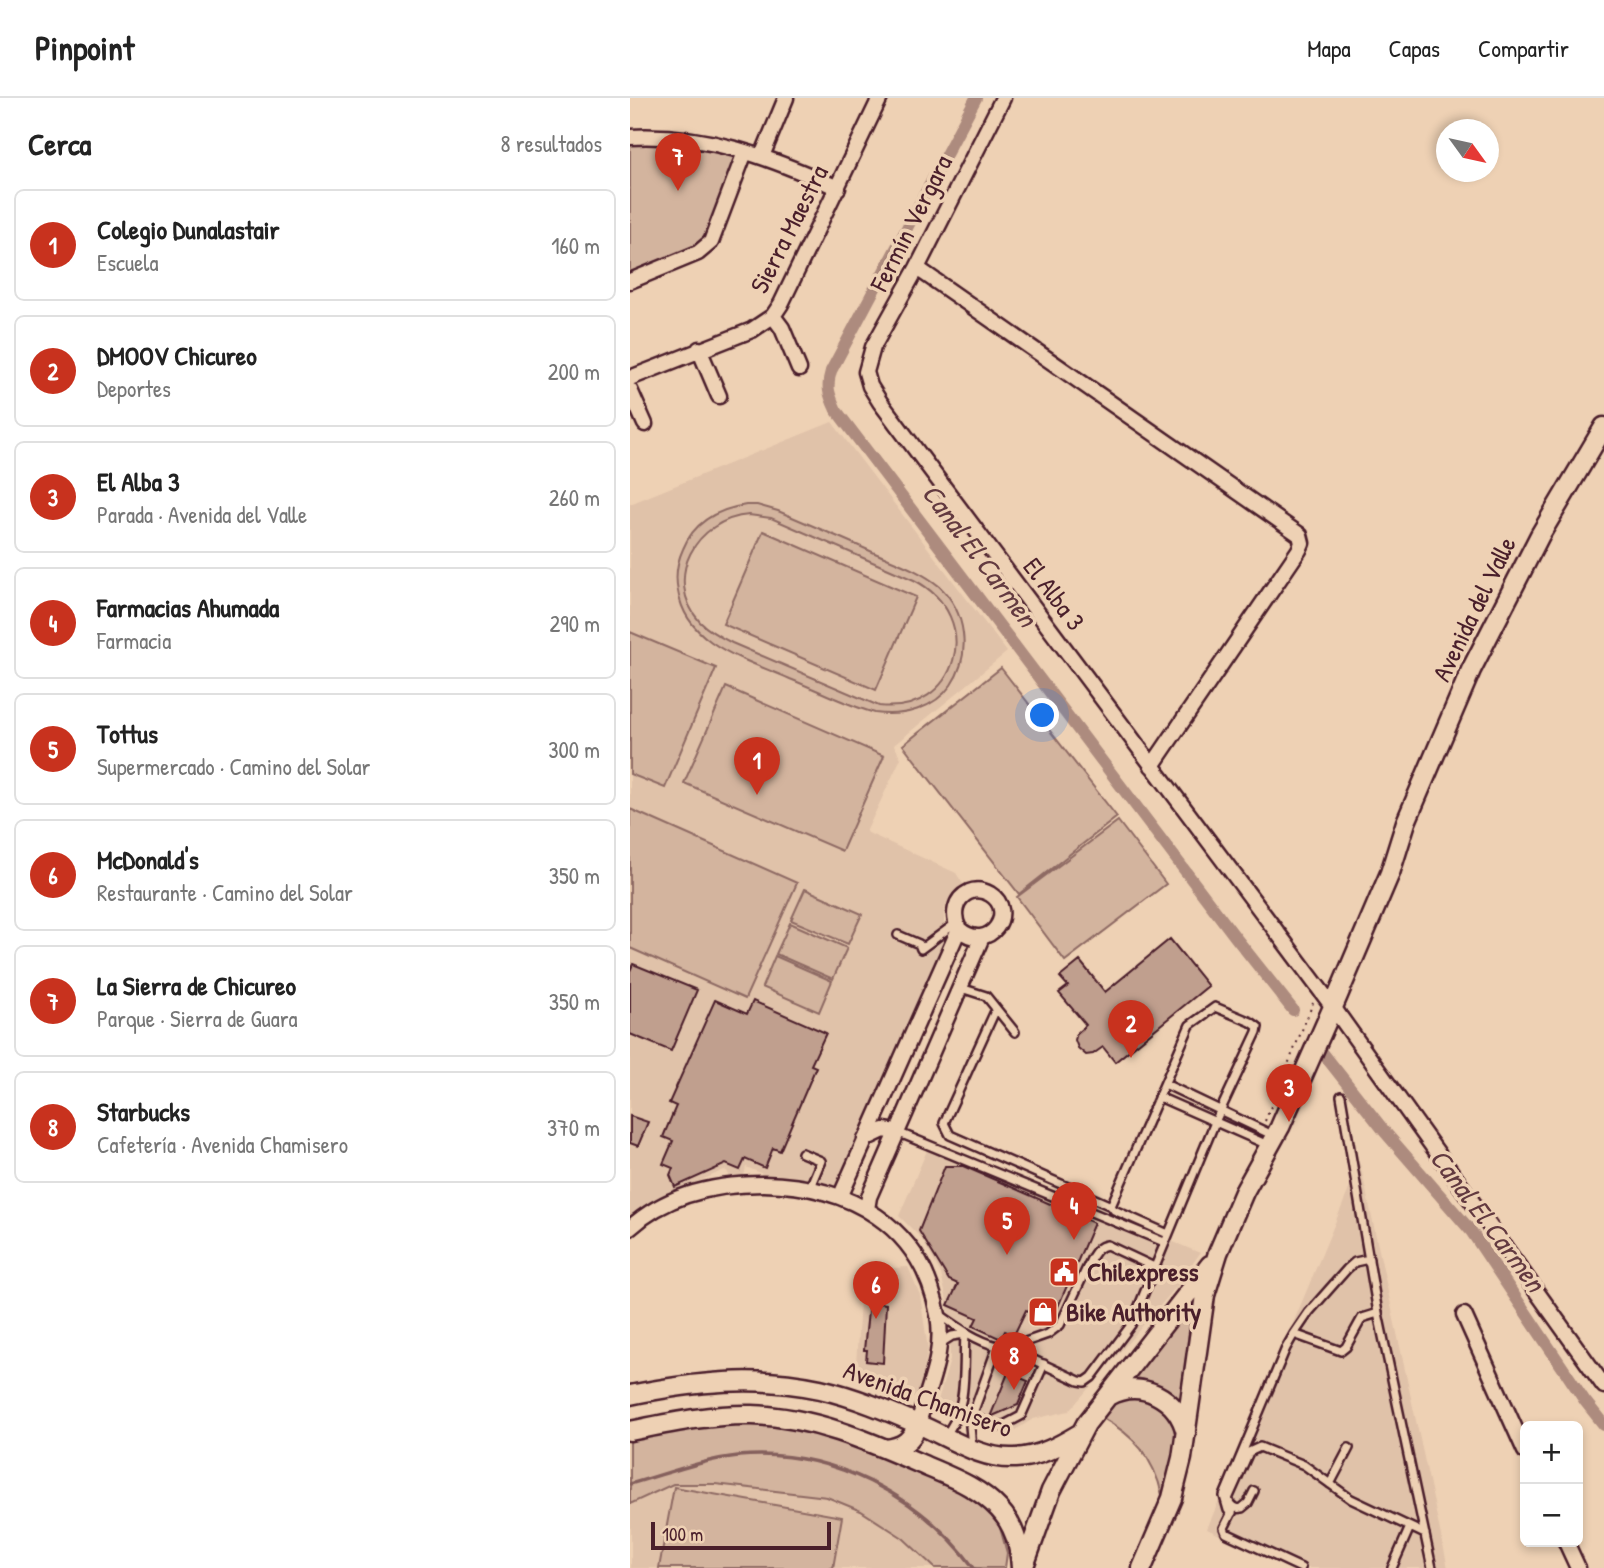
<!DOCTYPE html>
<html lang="es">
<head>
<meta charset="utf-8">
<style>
  body { margin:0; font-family:"Patrick Hand",sans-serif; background:#f6f6f6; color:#222 }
  .controls { position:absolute; right:21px; bottom:21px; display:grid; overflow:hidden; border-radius:10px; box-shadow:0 4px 10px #0003 }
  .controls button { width:63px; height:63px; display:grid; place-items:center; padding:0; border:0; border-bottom:2px solid #e0e0e0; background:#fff; color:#222; font:35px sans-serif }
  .compass { position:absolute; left:806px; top:21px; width:63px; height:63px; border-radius:50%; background:#fff; box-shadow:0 4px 10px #0003; rotate:123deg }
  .scale { position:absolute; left:21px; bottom:18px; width:180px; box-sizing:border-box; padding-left:7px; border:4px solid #4a1f2b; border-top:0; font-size:19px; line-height:24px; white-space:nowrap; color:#4a1f2b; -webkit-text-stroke:5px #eed1b4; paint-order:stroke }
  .you { position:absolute; left:413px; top:618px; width:24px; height:24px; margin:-18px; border:5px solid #fff; border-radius:50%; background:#1a73e8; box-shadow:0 0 0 10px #1a73e833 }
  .badge { display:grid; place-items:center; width:46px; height:46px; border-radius:50%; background:#c8321e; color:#fff; font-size:23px; font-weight:700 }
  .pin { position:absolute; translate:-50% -58px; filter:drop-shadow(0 2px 4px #0008) }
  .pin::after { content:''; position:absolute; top:37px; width:24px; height:21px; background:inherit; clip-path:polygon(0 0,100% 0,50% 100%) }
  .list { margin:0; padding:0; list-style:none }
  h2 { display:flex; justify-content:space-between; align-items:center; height:91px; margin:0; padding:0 28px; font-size:30px }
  h2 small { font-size:23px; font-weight:400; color:#767676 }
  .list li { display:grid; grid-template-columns:46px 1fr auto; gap:21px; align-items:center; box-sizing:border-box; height:112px; margin:0 14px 14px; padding:0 14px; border:2px solid #e0e0e0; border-radius:10px }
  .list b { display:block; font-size:26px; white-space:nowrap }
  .list p { margin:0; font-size:23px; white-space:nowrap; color:#767676 }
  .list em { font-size:23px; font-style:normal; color:#767676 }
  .map { position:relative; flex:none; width:974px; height:1470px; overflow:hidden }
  header { display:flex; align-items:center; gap:42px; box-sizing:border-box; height:98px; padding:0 35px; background:#fff; border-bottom:2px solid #e0e0e0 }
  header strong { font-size:33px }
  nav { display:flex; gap:38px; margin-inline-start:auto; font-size:24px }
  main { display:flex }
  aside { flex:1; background:#fff }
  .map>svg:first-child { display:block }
</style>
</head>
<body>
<header>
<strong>Pinpoint</strong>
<nav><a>Mapa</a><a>Capas</a><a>Compartir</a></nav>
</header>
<main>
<aside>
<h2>Cerca<small>8 resultados</small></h2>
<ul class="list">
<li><span class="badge">1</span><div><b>Colegio Dunalastair</b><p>Escuela</p></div><em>160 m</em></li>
<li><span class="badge">2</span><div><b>DMOOV Chicureo</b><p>Deportes</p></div><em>200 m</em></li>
<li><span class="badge">3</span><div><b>El Alba 3</b><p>Parada · Avenida del Valle</p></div><em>260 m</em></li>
<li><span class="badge">4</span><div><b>Farmacias Ahumada</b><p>Farmacia</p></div><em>290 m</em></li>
<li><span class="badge">5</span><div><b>Tottus</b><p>Supermercado · Camino del Solar</p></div><em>300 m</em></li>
<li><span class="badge">6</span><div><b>McDonald's</b><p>Restaurante · Camino del Solar</p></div><em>350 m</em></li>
<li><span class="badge">7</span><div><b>La Sierra de Chicureo</b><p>Parque · Sierra de Guara</p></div><em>350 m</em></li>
<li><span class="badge">8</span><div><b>Starbucks</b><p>Cafetería · Avenida Chamisero</p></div><em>370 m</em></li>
</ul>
</aside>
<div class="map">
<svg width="974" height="1470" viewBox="0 0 974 1470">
  <rect width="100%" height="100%" fill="#eed1b4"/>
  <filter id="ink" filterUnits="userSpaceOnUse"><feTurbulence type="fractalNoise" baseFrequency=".0143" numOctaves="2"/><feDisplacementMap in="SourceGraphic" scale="14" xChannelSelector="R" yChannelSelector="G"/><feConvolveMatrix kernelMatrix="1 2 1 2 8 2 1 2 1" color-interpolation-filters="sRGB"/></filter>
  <g filter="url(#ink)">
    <path fill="#e0c2a9" d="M 202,324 L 377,554 L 264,647 L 271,660 L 236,734 L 326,775 L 333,786 L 317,804 L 314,815 L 314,826 L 324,836 L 209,1088 L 180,1081 L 138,1078 L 116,1069 L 114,1078 L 100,1079 L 97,1073 L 94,1072 L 21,1105 L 0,1119 L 0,406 Z
      M 301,1043 L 570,1155 L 548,1187 L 439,1313 L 403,1321 L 377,1337 L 306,1309 L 320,1262 L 318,1207 L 311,1176 L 292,1141 L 269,1118 Z
      M 730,1065 L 818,1470 L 659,1470 L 577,1431 Z
      M 278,1169 L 290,1197 L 298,1251 L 291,1288 L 284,1300 L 225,1283 L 232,1172 Z
      M 43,1386 L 85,1386 L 197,1399 L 231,1413 L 273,1440 L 305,1470 L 1,1470 L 1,1405 Z"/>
    <path fill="#d3b49e" stroke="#8e6a64" stroke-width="2" fill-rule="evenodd" d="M 0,44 L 62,47 L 110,57 L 75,143 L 64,152 L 0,177 Z
      M 116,407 L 127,407 L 148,413 C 181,427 214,441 247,456 C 268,465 291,473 309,488 C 336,513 342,556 321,587 C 304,611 273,619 245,615 C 216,607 188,592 160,581 C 117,562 56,547 48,493 C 45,479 47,464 53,451 C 64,424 88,411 116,407 ZM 119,417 L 141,420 L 284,482 C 356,519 328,617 249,608 L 102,545 C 90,539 79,533 70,524 C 32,480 66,421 119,417 Z
      M 133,433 L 286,499 L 246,592 L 93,526 Z
      M 0,534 L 86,570 L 35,690 L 0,676 Z
      M 371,570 L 487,719 L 389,796 L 273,647 Z
      M 96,589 L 254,658 L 212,753 L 54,685 Z
      M 0,711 L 167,785 L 115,901 L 0,850 Z
      M 488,723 L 536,786 L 435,863 L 387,799 Z
      M 175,791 L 232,816 L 218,846 L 161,822 Z
      M 160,825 L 217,850 L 203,881 L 146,856 Z
      M 145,858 L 202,883 L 189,914 L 132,889 Z
      M 560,1205 L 562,1207 L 551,1302 L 522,1284 L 502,1279 Z
      M 498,1298 C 563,1304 546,1352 532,1397 C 524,1360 504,1337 471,1319 L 484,1304 Z
      M 129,1324 L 194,1334 L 330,1389 L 362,1415 L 369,1426 L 377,1455 L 375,1470 L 305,1470 L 273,1440 L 231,1413 L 197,1399 L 85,1386 L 43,1386 L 0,1406 L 0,1340 L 65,1327 Z
      M 44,1389 L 212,1419 L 203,1470 L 29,1470 Z"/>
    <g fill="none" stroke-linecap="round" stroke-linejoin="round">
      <path stroke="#85605d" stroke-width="3.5" d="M 0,1386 C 36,1376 71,1362 108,1358 C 199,1349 291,1398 344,1470"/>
      <path stroke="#ad8b7e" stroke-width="12" d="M 346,0 L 201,273 C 196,289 199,297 206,312 L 606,840 L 663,912
        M 692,954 L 755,1034 L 841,1133 L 955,1303 L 974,1327"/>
    </g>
    <path fill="#c09f8e" stroke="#4a1f2b" stroke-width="2" d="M 540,841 L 578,888 L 485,964 L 473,949 L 463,956 L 456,957 L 448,950 L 445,942 L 447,935 L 456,927 L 429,895 L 438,888 L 430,879 L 450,863 L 475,894 Z
      M 3,866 L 67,892 L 41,953 L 0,936 L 0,873 Z
      M 85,902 L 117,916 L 123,903 L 196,935 L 181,967 L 186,969 L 150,1053 L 143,1050 L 135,1070 L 115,1061 L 110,1072 L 96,1066 L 45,1089 L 40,1077 L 43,1070 L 33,1066 L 43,1043 L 33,1039 L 46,1008 L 39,1005 Z
      M 0,1018 L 18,1024 L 8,1048 L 0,1045 Z
      M 315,1068 L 333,1068 L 464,1125 L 424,1218 L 415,1220 L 396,1212 L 384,1237 L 375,1233 L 371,1241 L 343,1228 L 347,1220 L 318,1207 L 328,1186 L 319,1182 L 289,1133 Z
      M 239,1204 L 256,1206 L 253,1265 L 236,1263 L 237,1252 L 234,1252 Z
      M 378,1275 L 398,1283 L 388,1307 L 360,1319 Z"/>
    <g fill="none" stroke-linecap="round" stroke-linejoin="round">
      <g stroke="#4a1f2b" stroke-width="12">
        <path id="service" d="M 268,837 L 289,846 L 291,851 L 326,825
          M 331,890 L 356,898 L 385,934
          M 366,911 L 314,1025 L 320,1037 L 481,1108
          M 535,986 L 636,1034
          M 711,998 L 748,1215 L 802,1470
          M 529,999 L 631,1044
          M 267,1034 L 534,1144
          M 172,1055 L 191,1063 L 180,1089
          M 309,1216 C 331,1231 351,1247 378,1250 L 449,1283 L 455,1284 L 462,1279 L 501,1227 L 585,1024 L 627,934 L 628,929 L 621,924 L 585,909 L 560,927 L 481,1108 L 484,1112 L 538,1136
          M 664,1236 L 711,1253 L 716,1249 L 732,1220 L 748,1215
          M 311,1245 L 322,1238 L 335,1236
          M 378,1250 L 418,1236 L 430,1227 L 461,1161 C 465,1154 469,1148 477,1147 L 524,1169
          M 330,1314 L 370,1329 L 391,1318 L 414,1266
          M 314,1338 C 339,1313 333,1269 335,1236
          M 342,1350 L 340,1328 L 342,1318 L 367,1249
          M 700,1386 L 719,1350
          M 624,1393 L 618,1405 L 612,1410 C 605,1412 600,1408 598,1401 L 619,1354 L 630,1349 L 674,1367 L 721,1401 L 795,1436
          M 603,1412 L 594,1430 L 596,1435 L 671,1470
          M 602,1415 L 598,1412 L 594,1398 L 656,1250 L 664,1236 L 679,1214 L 717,1171 L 725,1164 L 739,1161
          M 762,1470 L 780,1429"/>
      </g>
      <g stroke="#4a1f2b" stroke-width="19">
        <path id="minor" d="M 373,0 L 287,170 L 243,249 L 236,274 L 240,288 L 250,304 L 703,909 L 974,1288
          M 0,39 C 76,35 140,59 208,90
          M 132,58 L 156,0
          M 287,170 L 670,437 L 672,445 L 669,452 L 522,668
          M 0,183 L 68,155 L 81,144 L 115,54
          M 143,218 L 152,230 L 169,271
          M 69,251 L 89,298
          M 0,280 L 122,232 L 143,218 L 151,206 L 250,0
          M 0,292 L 15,326
          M 235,1041 L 254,1032 L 267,1034
          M 211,1097 L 329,831 C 322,818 324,801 339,794 C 346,791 353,792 360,796 C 388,813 359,857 329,831
          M 237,1111 L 239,1099 L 352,839
          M 0,1130 C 37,1096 84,1086 133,1086 C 219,1087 292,1127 308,1217 C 315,1257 298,1288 288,1326
          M 834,1217 L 895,1353
          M 936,1444 L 948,1470"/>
      </g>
      <g stroke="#4a1f2b" stroke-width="23">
        <path id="tertiary" d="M 0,1297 C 64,1284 126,1277 190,1291 C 225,1299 258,1313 290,1327 C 320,1340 352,1362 385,1360 C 409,1359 429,1348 449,1336
          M 478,1298 C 511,1280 548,1300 556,1335
          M 0,1333 C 40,1325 81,1316 122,1317 C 183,1319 236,1342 291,1366 C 318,1378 348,1388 369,1411 C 384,1427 390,1448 391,1470
          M 256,1351 C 273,1349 282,1342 288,1326
          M 394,1468 L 421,1393 L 456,1326 L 580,1167
          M 512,1470 L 542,1400 L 552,1360 L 575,1197 L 588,1155 L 614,1094 L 650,1029 L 703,909 L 760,775 L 776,724 L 841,572 L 910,437 L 974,329"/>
      </g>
      <path stroke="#4a1f2b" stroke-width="2" stroke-dasharray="2 5" stroke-linecap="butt" d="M 635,1023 L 683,905"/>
      <use href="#service" stroke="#eed1b4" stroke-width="7"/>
      <use href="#minor" stroke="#eed1b4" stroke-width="14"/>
      <use href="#tertiary" stroke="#eed1b4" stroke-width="18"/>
    </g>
  </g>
  <defs>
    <g id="civic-square" transform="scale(1.575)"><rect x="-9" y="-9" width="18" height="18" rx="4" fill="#c8321e" stroke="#eed1b4"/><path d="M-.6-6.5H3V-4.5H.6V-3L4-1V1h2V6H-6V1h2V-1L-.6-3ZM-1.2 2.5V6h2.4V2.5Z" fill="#fff"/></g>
    <g id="shop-square" transform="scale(1.575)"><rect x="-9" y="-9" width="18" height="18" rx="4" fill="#c8321e" stroke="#eed1b4"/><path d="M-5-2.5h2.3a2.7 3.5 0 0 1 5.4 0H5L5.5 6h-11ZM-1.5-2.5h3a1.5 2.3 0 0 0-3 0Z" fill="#fff"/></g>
  </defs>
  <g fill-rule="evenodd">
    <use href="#civic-square" x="434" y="1174"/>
    <use href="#shop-square" x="413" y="1214"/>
  </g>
  <g text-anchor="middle" stroke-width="7" stroke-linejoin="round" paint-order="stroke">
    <g font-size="26" fill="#4a1f2b" stroke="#eed1b4">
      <text transform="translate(281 125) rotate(-63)" y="9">Fermín Vergara</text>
      <text transform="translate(159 131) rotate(-63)" y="9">Sierra Maestra</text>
      <text transform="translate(424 496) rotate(53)" y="9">El Alba 3</text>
      <text transform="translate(844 511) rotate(-64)" y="9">Avenida del Valle</text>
      <text transform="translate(298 1301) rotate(20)" y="9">Avenida Chamisero</text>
    </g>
    <g font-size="26" font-weight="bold" fill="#4a1f2b" stroke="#eed1b4" text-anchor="start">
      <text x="457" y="1183">Chilexpress</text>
      <text x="436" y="1223">Bike Authority</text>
    </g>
    <g font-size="28" font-style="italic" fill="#633a40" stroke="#eed1b4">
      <text transform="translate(350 457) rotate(53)" y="10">Canal El Carmen</text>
      <text transform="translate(858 1122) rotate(53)" y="10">Canal El Carmen</text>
    </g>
  </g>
</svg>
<div class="controls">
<button>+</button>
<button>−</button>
</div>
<svg class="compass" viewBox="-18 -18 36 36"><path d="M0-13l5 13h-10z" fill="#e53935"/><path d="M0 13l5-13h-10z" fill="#767676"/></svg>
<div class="scale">100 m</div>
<div class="you"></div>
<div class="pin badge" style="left:127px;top:697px">1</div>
<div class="pin badge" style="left:501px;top:960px">2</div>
<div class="pin badge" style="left:659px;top:1024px">3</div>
<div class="pin badge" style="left:444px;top:1142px">4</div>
<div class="pin badge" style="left:377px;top:1157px">5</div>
<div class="pin badge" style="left:246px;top:1221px">6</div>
<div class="pin badge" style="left:48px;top:93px">7</div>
<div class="pin badge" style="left:384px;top:1292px">8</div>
</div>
</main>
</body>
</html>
